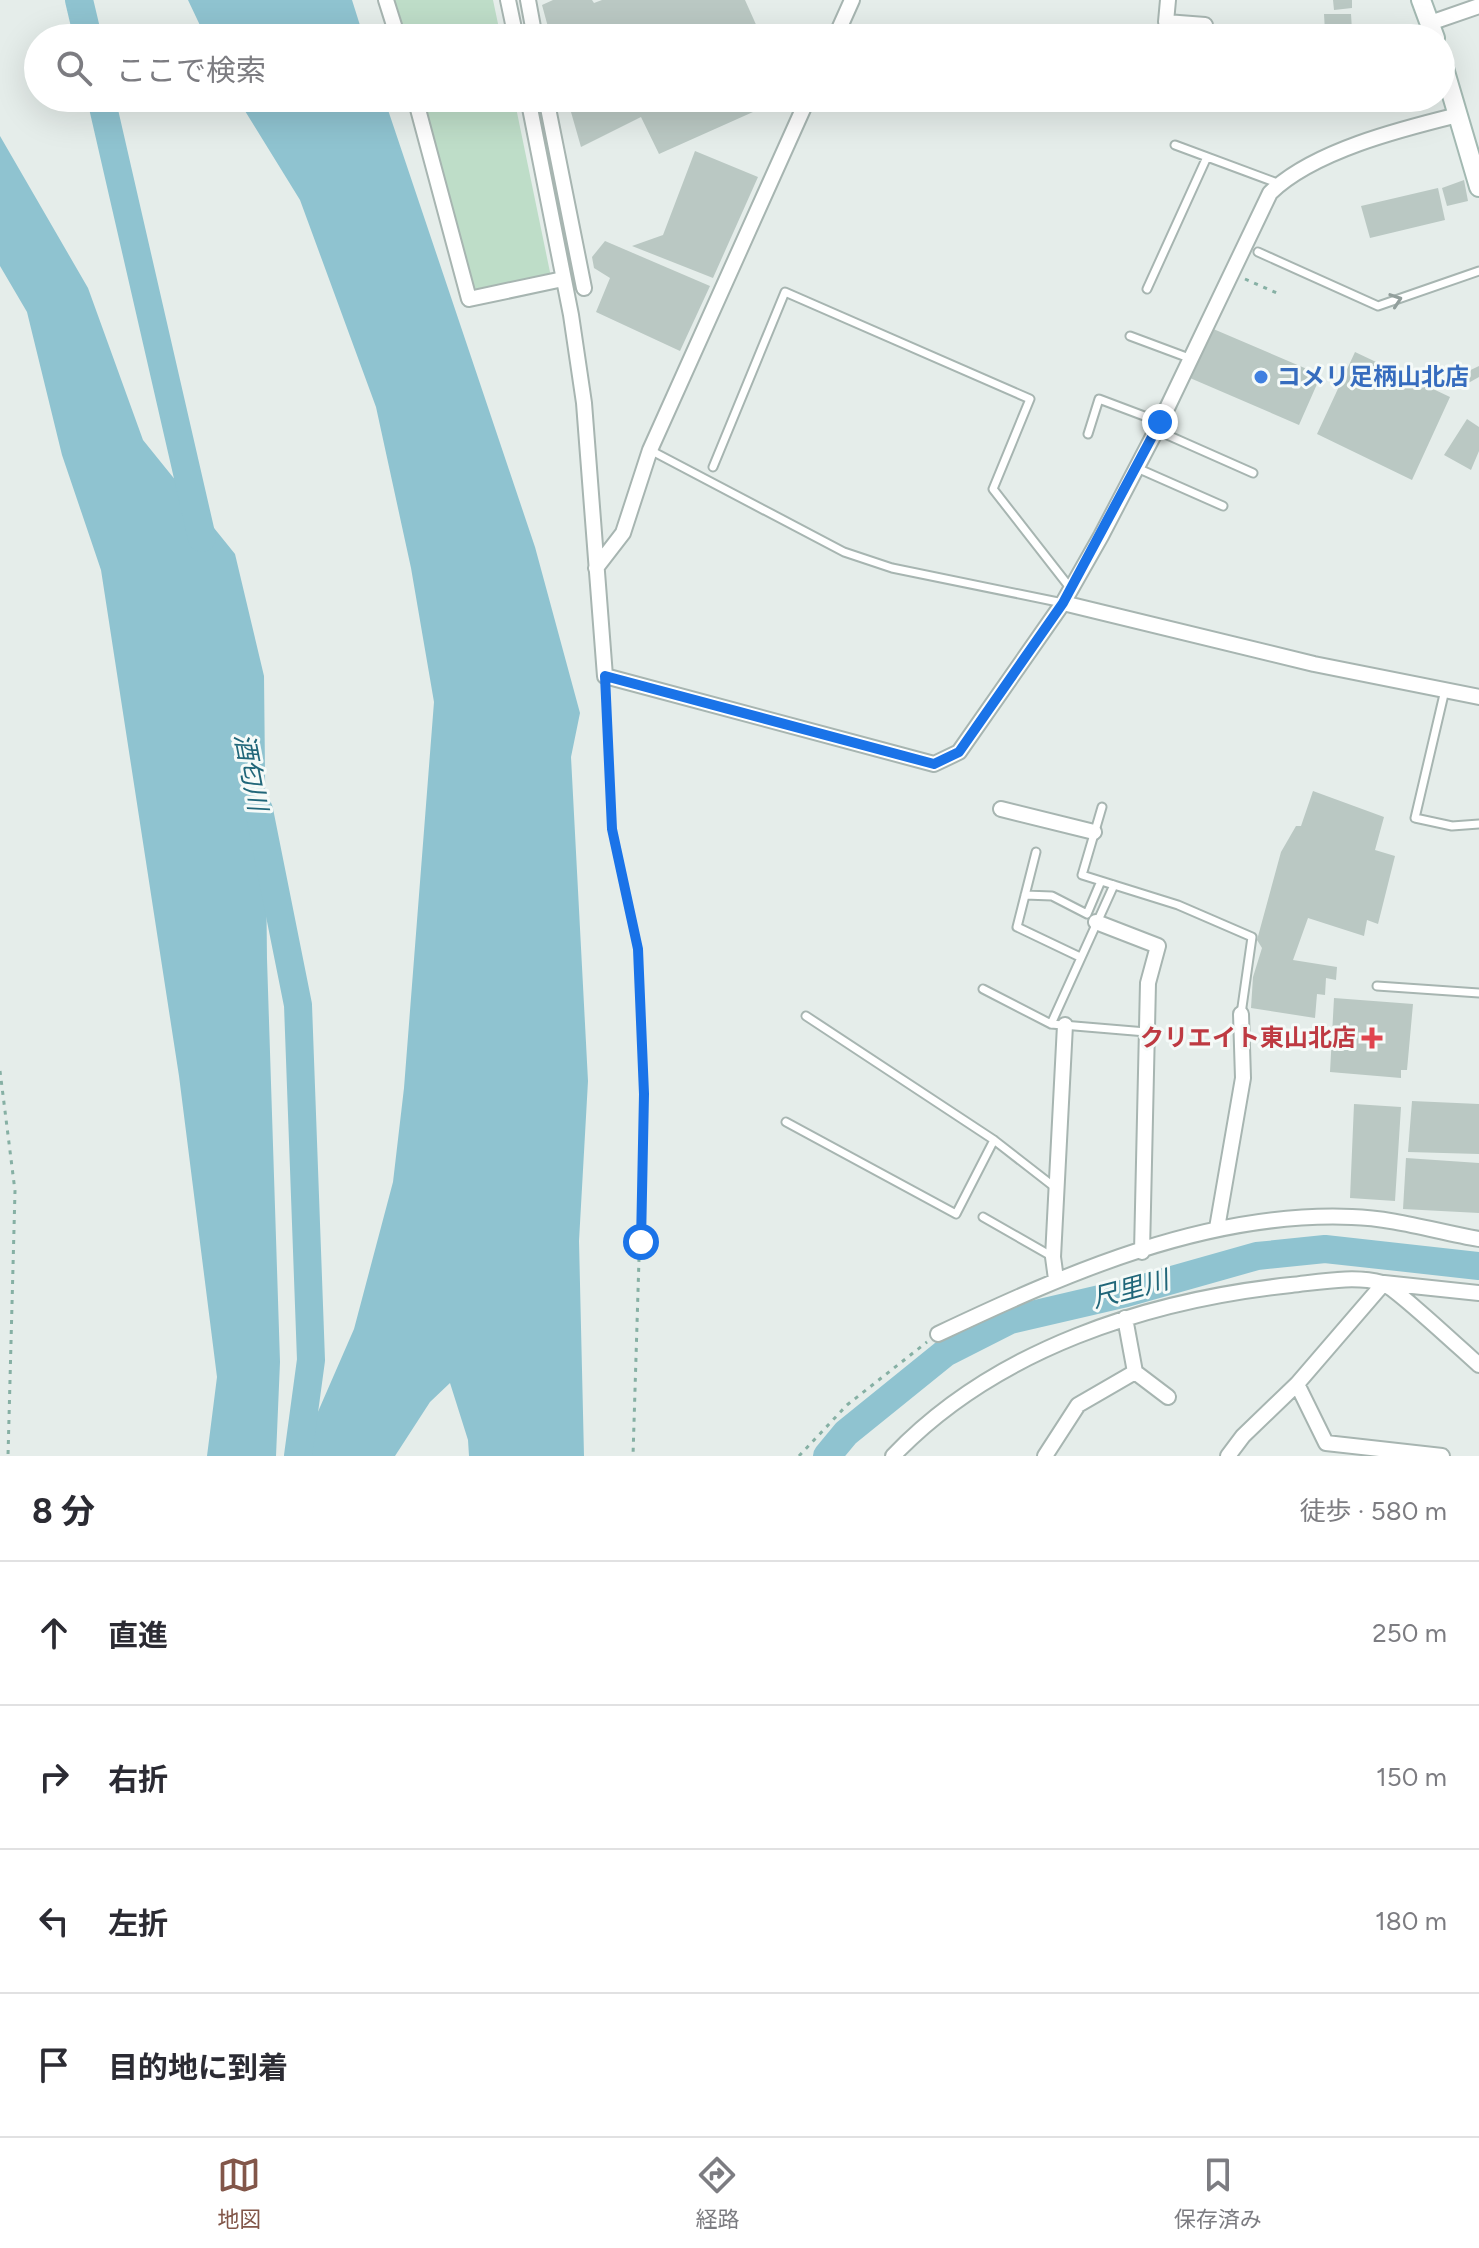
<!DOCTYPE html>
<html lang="ja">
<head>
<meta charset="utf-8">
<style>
  body { margin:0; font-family:Figtree,"Noto Sans JP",sans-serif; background:#f2f2f3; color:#2b2b33 }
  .stop { position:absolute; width:24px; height:24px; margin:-18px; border:6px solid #1a73e8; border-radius:50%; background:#fff }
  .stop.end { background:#1a73e8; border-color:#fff; box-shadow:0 2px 8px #0008 }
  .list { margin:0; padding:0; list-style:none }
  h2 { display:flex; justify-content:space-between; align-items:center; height:104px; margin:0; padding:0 32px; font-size:34px }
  h2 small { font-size:26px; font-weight:400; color:#7c7c81 }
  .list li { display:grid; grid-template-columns:52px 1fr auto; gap:24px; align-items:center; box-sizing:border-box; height:144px; padding:0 32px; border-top:2px solid #e1e1e2 }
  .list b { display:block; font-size:30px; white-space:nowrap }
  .list em { font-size:26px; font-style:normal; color:#7c7c81 }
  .icon { flex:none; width:44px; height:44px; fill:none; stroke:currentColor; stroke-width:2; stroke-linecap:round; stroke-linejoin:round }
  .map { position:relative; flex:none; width:1479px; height:1456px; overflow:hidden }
  .search { position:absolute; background:#fff; box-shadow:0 8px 32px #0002; left:24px; right:24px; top:24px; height:88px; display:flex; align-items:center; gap:20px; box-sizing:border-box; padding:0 28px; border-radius:44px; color:#7c7c81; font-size:30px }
  .sheet { height:680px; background:#fff }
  nav { display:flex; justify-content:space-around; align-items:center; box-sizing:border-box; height:112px; border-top:2px solid #e1e1e2; background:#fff; font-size:22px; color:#7c7c81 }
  nav a { display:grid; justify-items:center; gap:4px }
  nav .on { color:#825649 }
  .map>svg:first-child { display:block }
</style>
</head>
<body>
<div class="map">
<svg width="1479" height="1456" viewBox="0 0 1479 1456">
  <rect width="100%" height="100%" fill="#e5edea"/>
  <path fill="#beddc8" d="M 394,0 L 493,0 L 501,38 L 403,38 Z
    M 422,98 L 514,98 L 551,277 L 481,292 L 471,287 Z"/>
  <path fill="#8fc3d0" d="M 188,0 L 352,0 L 364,38 L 206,38 Z
    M 237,98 L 384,98 L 535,547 L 580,713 L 571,757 L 588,1081 L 579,1241 L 584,1456 L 469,1456 L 468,1440 L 450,1383 L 430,1402 L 395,1456 L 285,1456 L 317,1414 L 354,1329 L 393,1182 L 404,1088 L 434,702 L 411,568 L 376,407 L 300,200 Z
    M 0,136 L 88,288 L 143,440 L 235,554 L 264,676 L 267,959 L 280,1362 L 276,1456 L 207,1456 L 217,1377 L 179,1076 L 101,570 L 62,455 L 27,312 L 0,266 Z"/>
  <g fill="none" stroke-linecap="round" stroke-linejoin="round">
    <path stroke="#8fc3d0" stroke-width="28" d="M 79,0 L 88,38
      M 101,98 L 202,538
      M 259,810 L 298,1005 L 311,1360 L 298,1456
      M 827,1456 L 846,1433 L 945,1353 L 1010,1320 L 1126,1293 L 1257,1256 L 1325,1249 L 1479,1266"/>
  </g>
  <path fill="#bac8c3" d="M 553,0 L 592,0 L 594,3 L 602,0 L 745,0 L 758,29 L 735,38 L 551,38 L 542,5 Z
    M 1333,0 L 1352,0 L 1352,8 L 1334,10 Z
    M 1324,14 L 1351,14 L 1352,30 L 1325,32 Z
    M 567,98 L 748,98 L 753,112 L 659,154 L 641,117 L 581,147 Z
    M 695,151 L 758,177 L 713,278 L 632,246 L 663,235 Z
    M 1464,180 L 1468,201 L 1447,206 L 1442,188 Z
    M 1438,188 L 1445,220 L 1370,238 L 1361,206 Z
    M 605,241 L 710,286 L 680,351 L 596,312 L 610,278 L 594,268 L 592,257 Z
    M 1211,328 L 1321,375 L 1299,425 L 1190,378 Z
    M 1355,352 L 1450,397 L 1412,480 L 1317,434 Z
    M 1479,366 L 1479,377 L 1463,386 L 1458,376 Z
    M 1467,419 L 1479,427 L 1479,451 L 1471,470 L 1444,455 Z
    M 1313,791 L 1384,817 L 1375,850 L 1395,856 L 1378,924 L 1367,920 L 1364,936 L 1308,918 L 1293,960 L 1337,967 L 1336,980 L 1326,978 L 1325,995 L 1317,994 L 1315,1018 L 1251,1008 L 1253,977 L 1262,948 L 1257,940 L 1281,852 L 1296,826 L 1301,826 Z
    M 1334,998 L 1413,1004 L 1407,1070 L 1401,1070 L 1401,1078 L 1330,1072 Z
    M 1412,1101 L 1479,1104 L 1479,1154 L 1408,1152 Z
    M 1354,1104 L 1401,1107 L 1395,1201 L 1350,1198 Z
    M 1406,1158 L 1479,1163 L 1479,1213 L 1403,1209 Z"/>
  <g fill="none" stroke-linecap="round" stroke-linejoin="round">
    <g stroke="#a7b5b1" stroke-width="11">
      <path id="lane" d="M 1175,145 L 1280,184
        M 1258,252 L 1378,306 L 1479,271
        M 1147,289 L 1207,157
        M 1130,336 L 1189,358
        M 1156,430 L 1253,473
        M 1088,434 L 1099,399 L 1160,422
        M 650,450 L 844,552 L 892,568 L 1063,603
        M 713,467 L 785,292 L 1030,399 L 993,489 L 1071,589
        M 1137,468 L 1223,506
        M 1445,690 L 1415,818 L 1452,826 L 1479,824
        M 1102,807 L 1082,875 L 1178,905 L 1252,937 L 1241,1014
        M 1036,852 L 1017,927 L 1080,957
        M 1025,895 L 1052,896 L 1087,914 L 1101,881
        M 1377,986 L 1479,993
        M 983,989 L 1051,1024 L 1146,1032
        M 806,1016 L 994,1140 L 1057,1189
        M 1051,1024 L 1114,885
        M 786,1122 L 956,1214 L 994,1140
        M 983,1217 L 1053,1257"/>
    </g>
    <g stroke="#a7b5b1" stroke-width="18">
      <path id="street" d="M 386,0 L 398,38
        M 508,0 L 516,38
        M 528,0 L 535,38
        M 1168,0 L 1166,22 L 1205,25
        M 1430,23 L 1479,6
        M 835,38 L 852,0
        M 415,98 L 469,299 L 563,279
        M 528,98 L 571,315 L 584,403 L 605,676 L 934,764 L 959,752 L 1063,603 L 1101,536 L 1159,425 L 1270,193 C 1313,151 1401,129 1458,115
        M 546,98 L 584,288
        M 596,568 L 623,533 L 650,450 L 808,98
        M 1063,603 L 1314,664 L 1479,697
        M 1001,809 L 1094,832
        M 1096,922 L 1158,946 L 1148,983 L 1142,1252
        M 1217,1228 L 1243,1078 L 1241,1014
        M 1056,1279 L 1053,1257 L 1065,1025
        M 1125,1318 L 1135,1372 L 1168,1397
        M 938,1334 C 1067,1273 1207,1211 1352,1217 C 1394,1218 1438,1232 1479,1239
        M 1297,1384 L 1326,1443 L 1442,1456
        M 893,1456 C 995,1349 1148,1300 1291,1285 C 1319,1282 1355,1275 1382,1283 C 1395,1287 1463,1351 1479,1365
        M 1045,1456 L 1078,1405 L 1135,1372
        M 1228,1456 L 1243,1436 L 1297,1384 L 1384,1283 L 1479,1293"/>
    </g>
    <g stroke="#a3b9b2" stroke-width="22">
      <path id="secondary" d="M 1421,0 L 1435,38
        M 1441,58 L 1479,187"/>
    </g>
    <path stroke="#86b0a4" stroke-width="3" stroke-dasharray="4 6" stroke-linecap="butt" d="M 1245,279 L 1279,294
      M 606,691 L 612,829 L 638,949 L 644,1094 L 633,1456
      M 0,1071 L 15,1191 L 8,1456
      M 799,1456 L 847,1405 L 927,1342"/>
    <use href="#lane" stroke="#fff" stroke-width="7"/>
    <use href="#street" stroke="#fff" stroke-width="14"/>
    <use href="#secondary" stroke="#fff" stroke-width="18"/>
  </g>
  <defs><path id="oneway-chevron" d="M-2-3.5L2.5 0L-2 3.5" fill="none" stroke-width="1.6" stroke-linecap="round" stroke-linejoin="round" transform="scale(2)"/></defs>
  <use stroke="#929f9c" href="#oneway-chevron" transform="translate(1396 300) rotate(-19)"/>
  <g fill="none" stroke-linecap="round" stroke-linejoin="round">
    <path stroke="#1a73e8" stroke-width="10" d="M 641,1242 L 644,1094 L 638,949 L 612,829 L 605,676 L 934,764 L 959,752 L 1063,603 L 1160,422"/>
  </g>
  <circle fill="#3f7fe0" stroke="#f5faf8" stroke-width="3" cx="1261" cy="377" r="8"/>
  <path fill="#e0444e" stroke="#f5faf8" stroke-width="3" d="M1368 1026h8v8h8v8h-8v8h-8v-8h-8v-8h8z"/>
  <g text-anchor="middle" stroke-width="6" stroke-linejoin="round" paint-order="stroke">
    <g font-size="24" font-weight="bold" fill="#366cbe" stroke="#f5faf8" text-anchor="start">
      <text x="1277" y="385">コメリ足柄山北店</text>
    </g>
    <g font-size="24" font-weight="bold" fill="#be3a42" stroke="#f5faf8" text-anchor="end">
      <text x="1356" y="1046">クリエイト東山北店</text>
    </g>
    <g font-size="26" font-style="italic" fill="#206679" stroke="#f5faf8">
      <text transform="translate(251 772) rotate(79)" y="9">酒匂川</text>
      <text transform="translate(1130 1289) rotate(-15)" y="9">尺里川</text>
    </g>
  </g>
</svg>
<div class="stop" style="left:641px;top:1242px"></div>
<div class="stop end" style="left:1160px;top:422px"></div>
<div class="search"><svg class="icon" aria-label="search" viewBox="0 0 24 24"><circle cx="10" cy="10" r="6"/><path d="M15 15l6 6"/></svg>ここで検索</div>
</div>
<section class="sheet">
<h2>8 分<small>徒歩 · 580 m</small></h2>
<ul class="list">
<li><svg class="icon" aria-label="ahead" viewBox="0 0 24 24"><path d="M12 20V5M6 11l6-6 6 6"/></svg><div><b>直進</b></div><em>250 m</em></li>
<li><svg class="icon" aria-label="right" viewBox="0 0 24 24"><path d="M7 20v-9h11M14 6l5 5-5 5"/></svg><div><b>右折</b></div><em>150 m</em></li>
<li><svg class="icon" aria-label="left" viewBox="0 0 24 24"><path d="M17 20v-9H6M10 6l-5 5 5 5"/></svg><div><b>左折</b></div><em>180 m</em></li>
<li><svg class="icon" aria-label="arrive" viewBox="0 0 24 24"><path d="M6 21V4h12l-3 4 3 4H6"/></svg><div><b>目的地に到着</b></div></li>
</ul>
</section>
<nav>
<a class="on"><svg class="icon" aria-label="map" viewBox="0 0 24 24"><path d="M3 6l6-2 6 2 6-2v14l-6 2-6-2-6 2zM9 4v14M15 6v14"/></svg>地図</a>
<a><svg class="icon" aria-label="directions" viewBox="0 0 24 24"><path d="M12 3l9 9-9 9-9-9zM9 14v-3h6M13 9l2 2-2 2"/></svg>経路</a>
<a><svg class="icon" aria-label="saved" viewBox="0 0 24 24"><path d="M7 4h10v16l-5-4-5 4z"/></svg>保存済み</a>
</nav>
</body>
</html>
